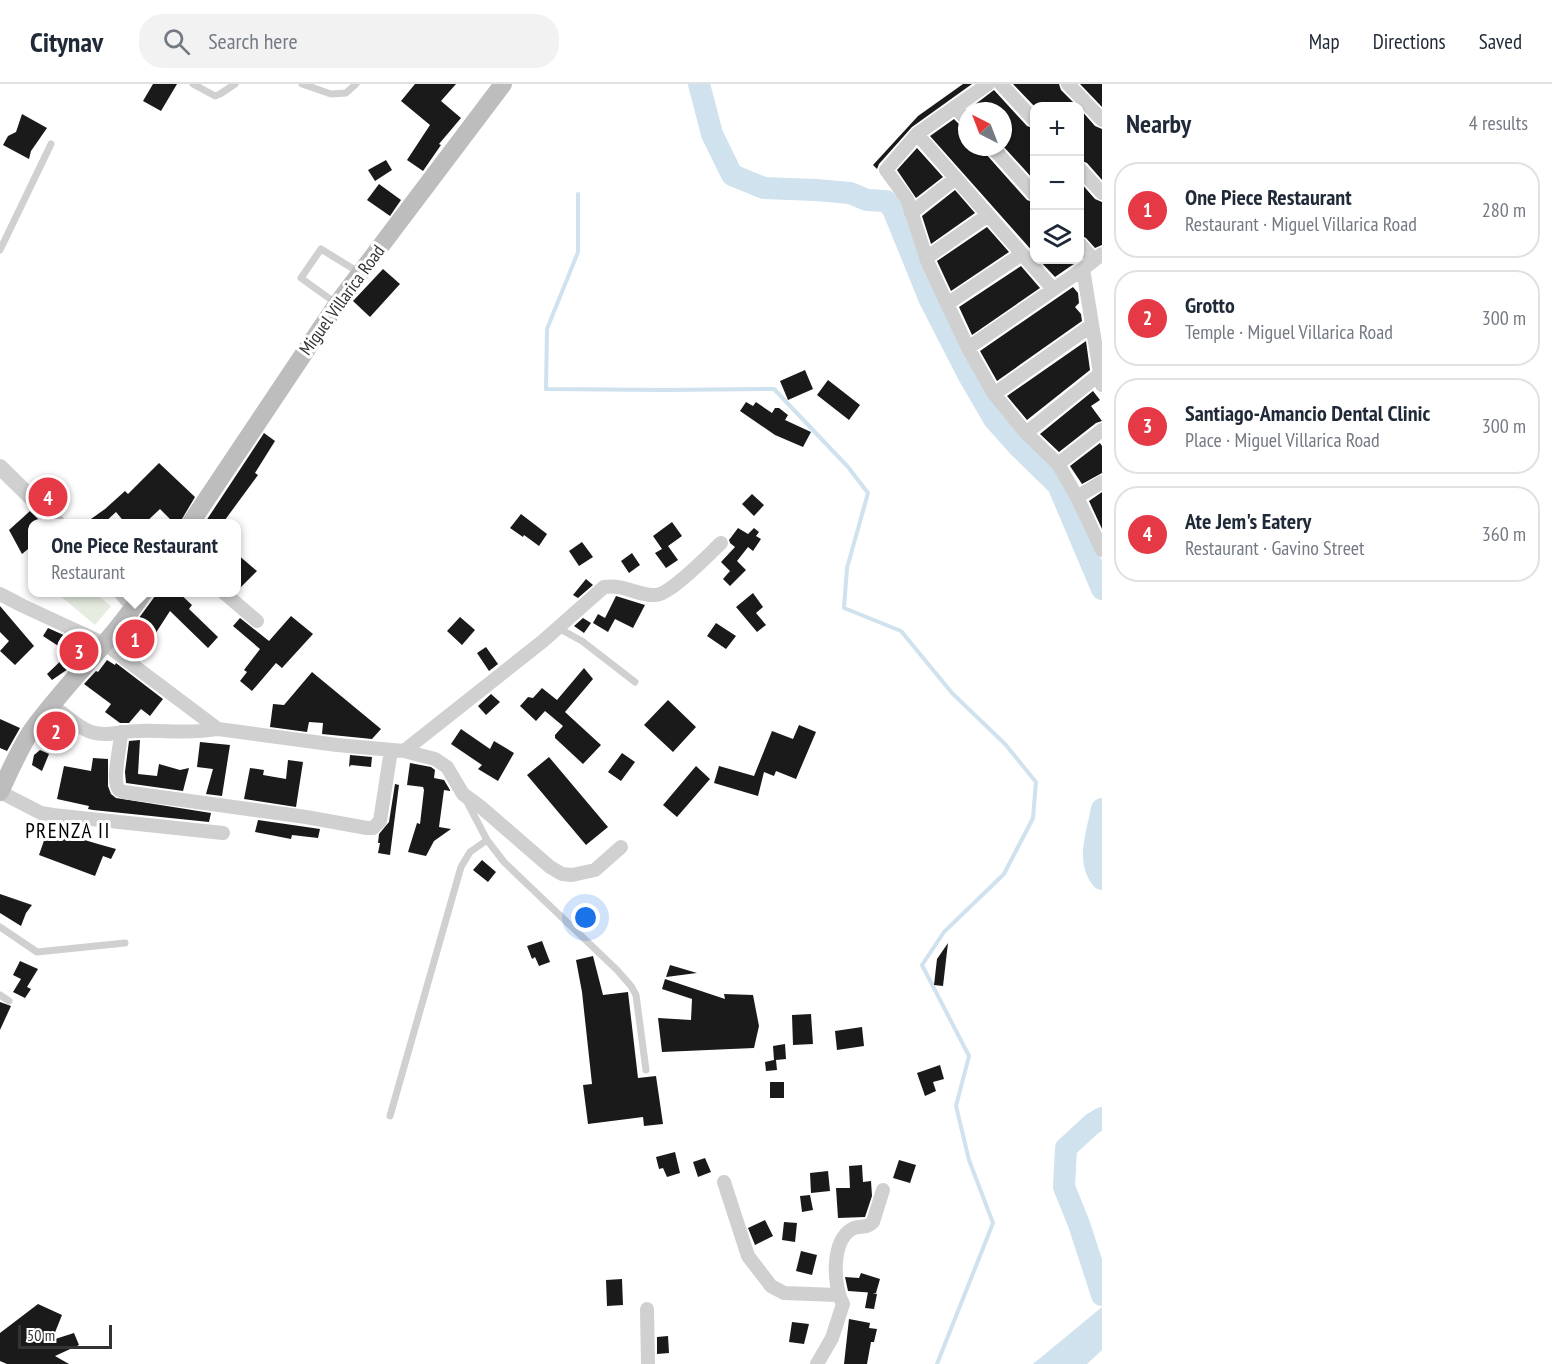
<!DOCTYPE html>
<html lang="en">
<head>
<meta charset="utf-8">
<style>
  body { margin:0; font-family:"PT Sans Narrow",sans-serif; background:#f2f2f3; color:#1f2937 }
  .controls { position:absolute; right:18px; top:18px; display:grid; overflow:hidden; border-radius:12px; box-shadow:0 2px 4px #0004 }
  .controls button { width:54px; height:54px; display:grid; place-items:center; padding:0; border:0; border-bottom:2px solid #e0e1e3; background:#fff; color:#1f2937; font:30px sans-serif }
  .compass { position:absolute; left:958px; top:18px; width:54px; height:54px; border-radius:50%; background:#fff; box-shadow:0 2px 4px #0004; rotate:318deg }
  .scale { position:absolute; left:18px; bottom:15px; width:94px; box-sizing:border-box; padding-left:6px; border:3px solid #333; border-top:0; font-size:16px; line-height:21px; white-space:nowrap; color:#333; -webkit-text-stroke:4px #fff; paint-order:stroke }
  .you { position:absolute; left:586px; top:834px; width:21px; height:21px; margin:-15px; border:4px solid #fff; border-radius:50%; background:#1a73e8; box-shadow:0 0 0 9px #1a73e833 }
  .badge { display:grid; place-items:center; width:39px; height:39px; border-radius:50%; background:#e63946; color:#fff; font-size:20px; font-weight:700 }
  .pin { position:absolute; translate:-50% -50%; border:3px solid #fff; box-shadow:0 2px 6px #0006 }
  .popup { position:absolute; left:28px; top:435px; width:213px; height:78px; box-sizing:border-box; display:grid; place-content:center; border-radius:12px; background:#fff; filter:drop-shadow(0 2px 4px #0005); font-size:20px; white-space:nowrap; color:#747a83 }
  .popup b { font-size:22px; color:#1f2937 }
  .popup::after { content:''; position:absolute; left:50%; top:100%; margin-left:-12px; border:12px solid transparent; border-top-color:#fff }
  .list { margin:0; padding:0; list-style:none }
  h2 { display:flex; justify-content:space-between; align-items:center; height:78px; margin:0; padding:0 24px; font-size:26px }
  h2 small { font-size:20px; font-weight:400; color:#747a83 }
  .list li { display:grid; grid-template-columns:39px 1fr auto; gap:18px; align-items:center; box-sizing:border-box; height:96px; margin:0 12px 12px; padding:0 12px; border:2px solid #e0e1e3; border-radius:24px }
  .list b { display:block; font-size:22px; white-space:nowrap }
  .list p { margin:0; font-size:20px; white-space:nowrap; color:#747a83 }
  .list em { font-size:20px; font-style:normal; color:#747a83 }
  .icon { flex:none; width:33px; height:33px; fill:none; stroke:currentColor; stroke-width:2; stroke-linecap:round; stroke-linejoin:round }
  .map { position:relative; flex:none; width:1102px; height:1280px; overflow:hidden }
  header { display:flex; align-items:center; gap:36px; box-sizing:border-box; height:84px; padding:0 30px; background:#fff; border-bottom:2px solid #e0e1e3 }
  header strong { font-size:28px }
  nav { display:flex; gap:33px; margin-inline-start:auto; font-size:21px }
  .search { width:420px; height:54px; background:#f2f2f3; display:flex; align-items:center; gap:15px; box-sizing:border-box; padding:0 21px; border-radius:24px; color:#747a83; font-size:22px }
  main { display:flex }
  aside { flex:1; background:#fff }
  .map>svg:first-child { display:block }
</style>
</head>
<body>
<header>
<strong>Citynav</strong>
<div class="search"><svg class="icon" aria-label="search" viewBox="0 0 24 24"><circle cx="10" cy="10" r="6"/><path d="M15 15l6 6"/></svg>Search here</div>
<nav><a>Map</a><a>Directions</a><a>Saved</a></nav>
</header>
<main>
<div class="map">
<svg width="1102" height="1280" viewBox="0 0 1102 1280">
  <rect width="100%" height="100%" fill="#fff"/>
  <path fill="#e6ecdf" d="M 57,509 L 95,509 L 111,522 L 95,541 Z"/>
  <path fill="#cfe2ee" d="M 1102,1223 L 1102,1266 L 1087,1280 L 1033,1280 Z"/>
  <g fill="none" stroke-linecap="round" stroke-linejoin="round">
    <path stroke="#cfe2ee" stroke-width="4" d="M 578,110 L 578,168 L 547,245 L 546,305 L 665,306 L 774,305 L 848,383 L 868,409 L 847,484 L 844,524 L 901,547 L 952,609 L 1005,660 L 1036,698 L 1033,734 L 1004,790 L 944,848 L 922,881 L 969,972 L 956,1022 L 969,1076 L 993,1139 L 937,1280"/>
    <path stroke="#cfe2ee" stroke-width="22" d="M 699,0 L 712,50 L 732,91 L 764,104 L 816,106 L 850,109 L 867,116 L 886,117 L 893,125 L 930,216 L 969,292 L 994,335 L 1018,362 L 1058,401 L 1102,505
      M 1102,725 C 1098,747 1086,777 1102,795
      M 1102,1034 L 1092,1040 L 1066,1064 L 1064,1103 L 1079,1140 L 1102,1211"/>
  </g>
  <path fill="#1a1a1a" d="M 153,0 L 177,0 L 161,27 L 143,17 Z
    M 415,0 L 456,0 L 441,17 L 461,34 L 439,60 L 441,61 L 423,87 L 407,76 L 430,41 L 401,17 Z
    M 963,0 L 972,0 L 912,43 L 879,80 L 877,85 L 873,81 L 918,32 Z
    M 1013,0 L 1059,0 L 1061,6 L 1077,22 L 1035,23 Z
    M 1080,0 L 1102,0 L 1102,23 Z
    M 994,6 L 1027,42 L 1035,45 L 1035,97 L 1003,62 L 1003,27 L 971,27 L 969,25 Z
    M 1080,25 L 1095,42 L 1102,45 L 1102,96 L 1087,79 L 1080,76 Z
    M 22,30 L 47,44 L 31,67 L 29,75 L 3,61 L 8,52 L 16,48 Z
    M 954,35 L 961,42 L 967,45 L 967,63 L 983,63 L 985,69 L 1027,116 L 1035,119 L 1035,170 L 930,52 Z
    M 917,64 L 943,93 L 916,114 L 897,86 Z
    M 386,76 L 392,86 L 375,97 L 368,86 Z
    M 1080,98 L 1095,115 L 1102,118 L 1102,161 L 1095,164 L 1086,154 L 1080,151 Z
    M 379,100 L 401,116 L 390,132 L 367,116 Z
    M 955,106 L 975,129 L 931,160 L 922,132 Z
    M 987,143 L 1009,168 L 951,207 L 937,177 Z
    M 1080,173 L 1081,175 L 1055,193 L 1039,176 L 1080,176 Z
    M 1021,182 L 1040,204 L 972,251 L 959,223 Z
    M 383,185 L 400,200 L 370,233 L 353,217 Z
    M 1073,203 L 1078,209 L 1079,219 L 1075,223 L 1081,230 L 1082,237 L 997,297 L 980,267 Z
    M 1086,257 L 1090,286 L 1027,336 L 1007,312 Z
    M 805,286 L 813,305 L 788,316 L 780,297 Z
    M 828,296 L 860,321 L 849,336 L 817,311 Z
    M 1093,307 L 1100,316 L 1091,322 L 1102,337 L 1096,339 L 1059,368 L 1040,350 Z
    M 746,318 L 753,322 L 756,318 L 772,329 L 775,324 L 779,324 L 788,331 L 785,336 L 811,348 L 803,363 L 775,351 L 740,327 Z
    M 264,349 L 275,357 L 255,389 L 258,391 L 222,440 L 204,440 Z
    M 1100,359 L 1102,362 L 1102,389 L 1082,400 L 1070,382 Z
    M 159,379 L 195,413 L 179,440 L 175,440 L 160,425 L 144,440 L 126,440 L 116,428 L 103,440 L 84,440 L 105,425 L 125,407 L 128,410 Z
    M 40,394 L 67,422 L 61,428 L 33,401 Z
    M 1102,408 L 1102,445 L 1089,417 Z
    M 752,410 L 764,421 L 754,432 L 742,420 Z
    M 30,427 L 43,440 L 33,440 L 33,461 L 22,470 L 9,446 Z
    M 521,430 L 547,450 L 539,462 L 524,451 L 523,453 L 510,444 Z
    M 672,438 L 682,452 L 668,462 L 678,476 L 666,484 L 655,469 L 662,465 L 653,452 Z
    M 738,444 L 748,450 L 754,444 L 759,448 L 756,452 L 761,455 L 753,467 L 748,463 L 737,477 L 746,486 L 730,502 L 723,495 L 730,487 L 721,478 L 735,463 L 730,459 L 729,456 Z
    M 582,458 L 593,473 L 579,482 L 569,467 Z
    M 632,469 L 640,481 L 629,489 L 621,477 Z
    M 237,470 L 257,487 L 237,507 Z
    M 586,495 L 593,501 L 578,514 L 573,511 Z
    M 158,508 L 178,508 L 192,521 L 189,525 L 218,553 L 208,564 L 170,527 L 139,575 L 127,565 L 129,561 L 122,557 Z
    M 753,509 L 763,523 L 756,529 L 766,541 L 757,548 L 736,523 Z
    M 616,512 L 645,521 L 633,544 L 615,535 L 608,548 L 593,539 L 598,530 L 605,534 Z
    M 0,522 L 34,562 L 15,581 L 0,567 L 9,557 L 0,548 Z
    M 291,532 L 313,550 L 282,584 L 276,579 L 252,607 L 240,597 L 247,588 L 244,586 L 260,565 L 233,542 L 240,534 L 269,557 Z
    M 460,533 L 475,546 L 462,561 L 447,547 Z
    M 583,534 L 591,539 L 584,549 L 574,542 Z
    M 716,539 L 736,552 L 726,565 L 707,552 Z
    M 48,544 L 88,562 L 68,585 L 52,596 L 47,590 L 69,569 L 43,552 Z
    M 486,563 L 498,580 L 489,587 L 477,569 Z
    M 107,576 L 115,581 L 116,579 L 163,615 L 150,632 L 141,625 L 129,639 L 120,639 L 105,628 L 111,620 L 84,600 L 96,587 L 98,588 Z
    M 584,584 L 593,595 L 565,628 L 601,661 L 583,680 L 555,654 L 555,651 L 563,642 L 545,627 L 536,637 L 520,622 L 528,613 L 533,614 L 542,604 L 557,616 Z
    M 312,588 L 381,645 L 372,655 L 322,650 L 323,639 L 309,638 L 307,648 L 270,643 L 273,620 L 284,621 Z
    M 491,610 L 500,618 L 486,631 L 478,622 Z
    M 668,616 L 696,643 L 673,668 L 644,641 Z
    M 0,635 L 20,644 L 7,667 L 0,664 Z
    M 59,638 L 53,657 L 44,664 L 39,656 L 45,648 Z
    M 799,641 L 816,648 L 796,695 L 776,687 L 774,692 L 764,688 L 758,712 L 714,699 L 719,682 L 754,692 L 772,647 L 793,655 Z
    M 461,645 L 490,665 L 494,657 L 514,669 L 498,697 L 478,685 L 482,681 L 451,660 Z
    M 140,656 L 138,690 L 157,692 L 159,680 L 180,686 L 189,684 L 183,707 L 126,699 L 125,688 L 129,657 Z
    M 200,658 L 230,661 L 222,712 L 206,710 L 213,685 L 197,683 Z
    M 40,666 L 49,670 L 42,687 L 32,681 L 34,671 Z
    M 622,669 L 635,678 L 621,697 L 608,688 Z
    M 350,671 L 372,673 L 371,683 L 351,681 L 349,683 Z
    M 549,673 L 608,743 L 586,761 L 527,691 Z
    M 93,674 L 108,675 L 108,702 L 111,710 L 116,714 L 211,729 L 209,738 L 93,726 L 88,725 L 89,722 L 57,715 L 64,682 L 91,687 Z
    M 288,676 L 303,678 L 296,723 L 244,715 L 250,684 L 264,686 L 263,691 L 286,695 Z
    M 410,679 L 431,683 L 435,686 L 434,694 L 444,696 L 450,706 L 450,707 L 444,706 L 439,743 L 451,745 L 434,757 L 426,772 L 408,768 L 417,739 L 420,740 L 424,706 L 423,703 L 407,701 Z
    M 696,682 L 710,695 L 677,733 L 663,721 Z
    M 395,700 L 399,701 L 390,771 L 378,769 L 380,759 L 378,759 L 379,750 L 389,738 Z
    M 258,736 L 320,745 L 318,754 L 292,751 L 291,755 L 255,748 Z
    M 48,745 L 98,760 L 116,765 L 111,775 L 103,772 L 95,792 L 39,771 Z
    M 482,776 L 496,788 L 488,798 L 473,786 Z
    M 0,810 L 32,821 L 26,829 L 21,842 L 0,829 Z
    M 542,857 L 550,878 L 539,882 L 535,873 L 532,875 L 527,862 Z
    M 948,859 L 943,902 L 934,901 L 937,875 Z
    M 593,872 L 603,911 L 628,908 L 638,994 L 656,992 L 663,1040 L 644,1042 L 643,1033 L 588,1040 L 583,1001 L 592,1000 L 582,908 L 576,876 Z
    M 20,877 L 38,885 L 27,903 L 31,905 L 25,914 L 13,908 L 21,895 L 13,891 Z
    M 670,881 L 697,889 L 666,893 Z
    M 665,895 L 725,915 L 724,910 L 753,911 L 759,942 L 754,964 L 662,968 L 658,934 L 691,936 L 692,915 L 662,905 Z
    M 0,918 L 11,922 L 0,946 Z
    M 811,930 L 813,960 L 793,961 L 792,931 Z
    M 862,943 L 864,962 L 837,966 L 835,947 Z
    M 785,960 L 786,975 L 776,976 L 777,986 L 766,987 L 765,978 L 774,976 L 773,962 Z
    M 940,981 L 944,995 L 933,998 L 936,1007 L 925,1012 L 917,989 Z
    M 770,998 L 784,998 L 784,1014 L 770,1014 Z
    M 675,1068 L 680,1089 L 667,1093 L 663,1084 L 659,1085 L 656,1073 Z
    M 705,1074 L 711,1088 L 698,1093 L 693,1078 Z
    M 899,1076 L 916,1081 L 910,1099 L 893,1094 Z
    M 862,1081 L 863,1098 L 871,1097 L 872,1112 L 865,1133 L 838,1134 L 836,1104 L 850,1104 L 849,1082 Z
    M 828,1087 L 830,1107 L 811,1109 L 810,1089 Z
    M 810,1111 L 813,1126 L 802,1128 L 800,1112 Z
    M 765,1136 L 773,1152 L 755,1161 L 748,1144 Z
    M 784,1138 L 797,1139 L 795,1158 L 782,1156 Z
    M 801,1167 L 817,1171 L 812,1191 L 796,1187 Z
    M 861,1189 L 880,1195 L 876,1209 L 848,1207 L 845,1193 L 859,1194 Z
    M 622,1195 L 623,1221 L 607,1222 L 606,1196 Z
    M 868,1208 L 877,1210 L 874,1225 L 865,1224 Z
    M 38,1220 L 62,1231 L 52,1256 L 74,1249 L 79,1261 L 55,1272 L 69,1280 L 7,1280 L 0,1277 L 0,1249 Z
    M 849,1235 L 870,1239 L 869,1244 L 877,1245 L 874,1258 L 871,1258 L 867,1280 L 844,1280 Z
    M 792,1238 L 809,1240 L 804,1260 L 789,1258 Z
    M 668,1252 L 669,1269 L 657,1270 L 657,1253 Z"/>
  <g fill="none" stroke-linecap="round" stroke-linejoin="round">
    <path stroke="#d0d0d0" stroke-width="7" d="M 193,0 L 215,12 L 220,10 L 235,0
      M 302,0 L 331,10 L 346,9 L 356,0
      M 0,166 L 51,60
      M 337,220 L 301,194 L 321,165 L 360,189
      M 558,544 L 582,557 L 635,598
      M 466,716 L 487,756 L 504,778 L 617,886 L 631,902 L 636,911 L 646,986
      M 0,843 L 37,868 L 125,859
      M 0,911 L 9,917
      M 390,1032 L 461,783 L 470,768 L 487,756"/>
    <path stroke="#d0d0d0" stroke-width="14" d="M 988,0 L 917,50 L 886,86 L 907,115 L 928,179 L 968,264 L 994,310 L 1026,349 L 1058,380 L 1077,413 L 1102,466
      M 1001,0 L 1034,36
      M 1068,0 L 1102,36
      M 955,23 L 967,36
      M 917,50 L 1053,205
      M 992,63 L 1034,110
      M 1080,85 L 1102,109
      M 911,129 L 956,94
      M 1080,160 L 1094,176
      M 1102,170 L 1083,185 L 1102,301
      M 926,174 L 988,131
      M 947,220 L 1022,170
      M 968,264 L 1083,185
      M 994,310 L 1092,241
      M 1026,349 L 1100,290
      M 1058,380 L 1102,346
      M 1077,413 L 1102,398
      M 223,508 L 257,537
      M 0,510 L 23,522 L 105,560 L 218,645
      M 52,621 C 64,630 77,643 91,648 C 107,653 122,647 138,647 C 165,646 192,650 218,645 L 337,661 L 404,667 L 435,675 L 447,683 L 463,710 L 482,724 L 550,783 L 562,790 L 572,791 L 595,786 L 621,763
      M 121,648 C 121,662 111,696 119,706 L 124,708 L 306,733 L 367,744 L 373,744 L 380,737 L 391,666
      M 404,667 L 543,557 L 604,503 C 626,500 637,512 655,511 C 670,511 708,471 721,459
      M 0,708 L 41,729 L 53,731 L 223,749
      M 724,1098 L 748,1172 L 771,1202 L 784,1209 L 837,1211
      M 647,1225 L 648,1280
      M 817,1280 L 832,1254 L 843,1220 C 833,1202 831,1157 852,1145 C 859,1141 867,1145 873,1138 L 883,1106"/>
    <path stroke="#d0d0d0" stroke-width="16" d="M 0,383 L 58,440
      M 121,508 L 134,523"/>
    <path stroke="#bdbdbd" stroke-width="18" d="M 190,440 L 337,220 L 503,0
      M 0,708 C 10,687 19,665 32,646 C 67,598 111,558 144,508"/>
  </g>
  <g text-anchor="middle" stroke-width="6" stroke-linejoin="round" paint-order="stroke">
    <g font-size="18" fill="#333" stroke="#fff">
      <text transform="translate(342 216) rotate(-54)" y="6">Miguel Villarica Road</text>
    </g>
    <g font-size="21" letter-spacing="1.5" fill="#000" stroke="#fff">
      <text x="68" y="754">PRENZA II</text>
    </g>
  </g>
</svg>
<div class="controls">
<button>+</button>
<button>−</button>
<button><svg class="icon" aria-label="layers" viewBox="0 0 24 24"><path d="M12 4l9 5-9 5-9-5zM3 14l9 5 9-5"/></svg></button>
</div>
<svg class="compass" viewBox="-18 -18 36 36"><path d="M0-13l5 13h-10z" fill="#e53935"/><path d="M0 13l5-13h-10z" fill="#747a83"/></svg>
<div class="scale">50 m</div>
<div class="you"></div>
<div class="pin badge" style="left:135px;top:555px">1</div>
<div class="popup"><b>One Piece Restaurant</b>Restaurant</div>
<div class="pin badge" style="left:56px;top:647px">2</div>
<div class="pin badge" style="left:79px;top:567px">3</div>
<div class="pin badge" style="left:48px;top:413px">4</div>
</div>
<aside>
<h2>Nearby<small>4 results</small></h2>
<ul class="list">
<li><span class="badge">1</span><div><b>One Piece Restaurant</b><p>Restaurant · Miguel Villarica Road</p></div><em>280 m</em></li>
<li><span class="badge">2</span><div><b>Grotto</b><p>Temple · Miguel Villarica Road</p></div><em>300 m</em></li>
<li><span class="badge">3</span><div><b>Santiago-Amancio Dental Clinic</b><p>Place · Miguel Villarica Road</p></div><em>300 m</em></li>
<li><span class="badge">4</span><div><b>Ate Jem's Eatery</b><p>Restaurant · Gavino Street</p></div><em>360 m</em></li>
</ul>
</aside>
</main>
</body>
</html>
